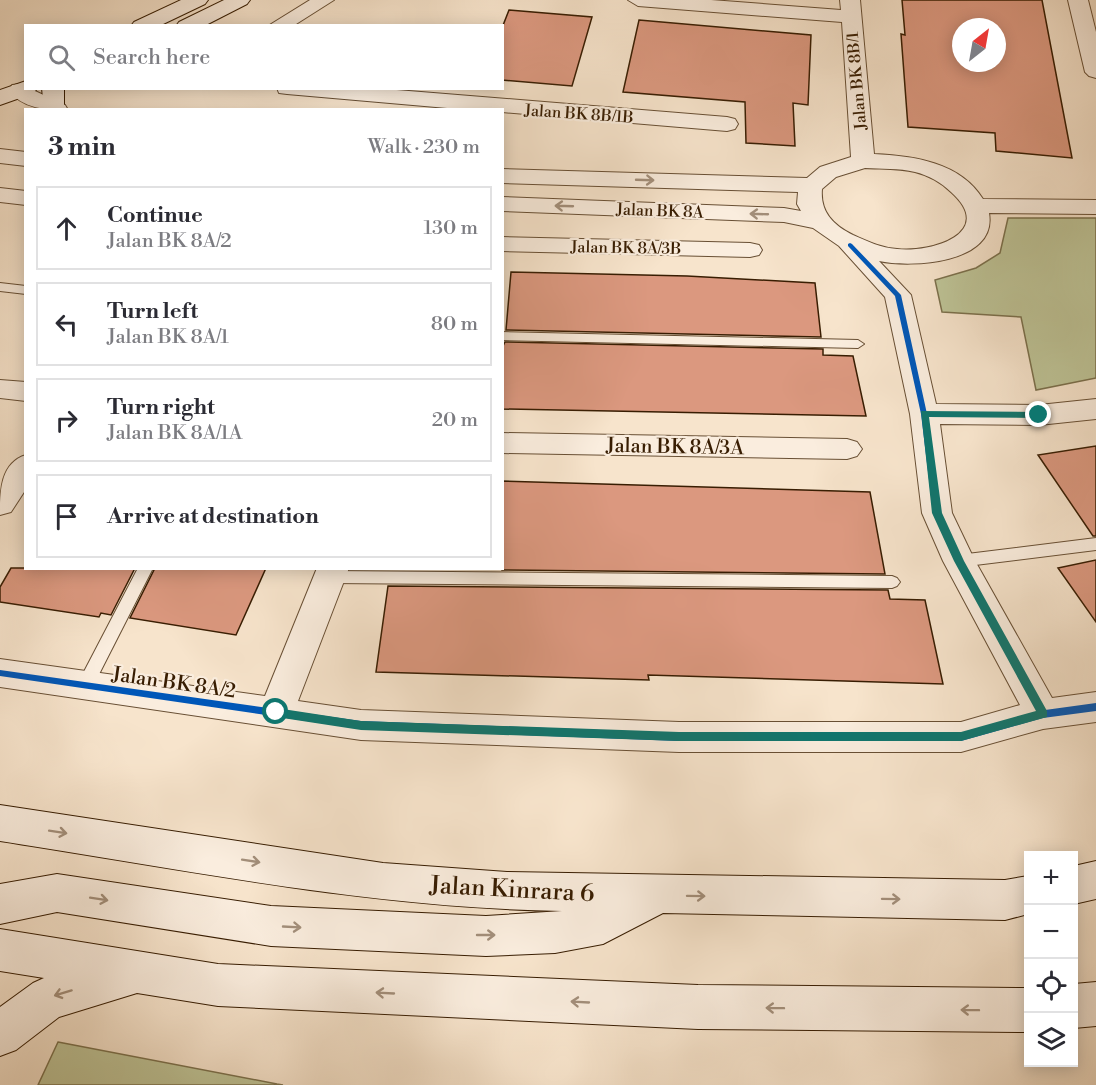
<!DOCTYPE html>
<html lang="en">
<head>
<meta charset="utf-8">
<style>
  body { margin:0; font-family:"Libre Bodoni",serif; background:#f2f2f3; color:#2b2b33 }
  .controls { position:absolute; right:18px; bottom:18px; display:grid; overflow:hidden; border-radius:0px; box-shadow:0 3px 15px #0003 }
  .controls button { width:54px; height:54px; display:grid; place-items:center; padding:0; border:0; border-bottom:2px solid #e1e1e2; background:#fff; color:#2b2b33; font:30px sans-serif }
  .compass { position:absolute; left:952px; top:18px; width:54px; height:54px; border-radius:50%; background:#fff; box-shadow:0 3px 15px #0003; rotate:31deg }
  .stop { position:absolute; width:18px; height:18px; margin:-14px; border:4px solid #0f766e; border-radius:50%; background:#fff }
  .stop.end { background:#0f766e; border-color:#fff; box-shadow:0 2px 6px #0008 }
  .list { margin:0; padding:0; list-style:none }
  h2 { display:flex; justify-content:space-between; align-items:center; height:78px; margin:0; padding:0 24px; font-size:26px }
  h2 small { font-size:20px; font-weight:400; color:#7c7c81 }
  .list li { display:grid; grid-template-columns:39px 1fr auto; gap:18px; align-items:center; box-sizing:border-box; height:84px; margin:0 12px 12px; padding:0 12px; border:2px solid #e1e1e2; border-radius:0px }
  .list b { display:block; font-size:22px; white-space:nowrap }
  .list p { margin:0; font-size:20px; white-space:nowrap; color:#7c7c81 }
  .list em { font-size:20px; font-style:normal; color:#7c7c81 }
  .icon { flex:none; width:33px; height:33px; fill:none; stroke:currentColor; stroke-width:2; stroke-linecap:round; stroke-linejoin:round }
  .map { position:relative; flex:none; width:1096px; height:1085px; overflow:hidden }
  .search { position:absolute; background:#fff; box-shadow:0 3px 15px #0003; left:24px; top:24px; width:480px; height:66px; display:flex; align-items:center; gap:15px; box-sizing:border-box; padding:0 21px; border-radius:0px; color:#7c7c81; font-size:22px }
  .panel { position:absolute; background:#fff; box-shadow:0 3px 15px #0003; left:24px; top:108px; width:480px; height:462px; border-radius:0px }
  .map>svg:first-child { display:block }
</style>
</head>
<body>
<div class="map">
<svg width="1096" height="1085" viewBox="0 0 1096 1085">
  <rect width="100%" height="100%" fill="#f7e4cc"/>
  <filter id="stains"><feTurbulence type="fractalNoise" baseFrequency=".00333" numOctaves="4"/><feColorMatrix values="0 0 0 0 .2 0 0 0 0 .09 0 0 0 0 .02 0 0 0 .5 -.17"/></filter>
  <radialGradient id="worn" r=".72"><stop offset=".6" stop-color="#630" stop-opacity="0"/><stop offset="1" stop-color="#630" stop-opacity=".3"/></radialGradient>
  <path fill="#bec497" stroke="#7b704c" stroke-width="1.5" d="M 1008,218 L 1096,218 L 1096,378 L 1036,390 L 1021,317 L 942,312 L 935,280 L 976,268 L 1000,253 Z
    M 58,1042 L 277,1084 L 283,1085 L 38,1085 Z"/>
  <path fill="#db987f" stroke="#381d02" stroke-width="1.5" fill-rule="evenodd" d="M 902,0 L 1042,0 L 1072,158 L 996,151 L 995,133 L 908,127 L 901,34 L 905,35 ZM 961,27 L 997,27 L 997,63 L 961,63 Z
    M 509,10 L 592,17 L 572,86 L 502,80 L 502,28 Z
    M 639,20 L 811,35 L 808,105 L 793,103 L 795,146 L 746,143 L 745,102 L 623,92 Z
    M 511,272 L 687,276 L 815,283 L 821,337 L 506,330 Z
    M 505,342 L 823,349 L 823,355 L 853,356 L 866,416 L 502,409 L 502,348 Z
    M 1096,446 L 1096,536 L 1093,536 L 1038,455 Z
    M 502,481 L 870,492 L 885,574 L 502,570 Z
    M 1096,560 L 1096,622 L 1058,568 Z
    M 11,568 L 135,568 L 111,615 L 101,613 L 99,617 L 0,602 L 0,587 Z
    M 155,568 L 266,568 L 236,635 L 130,618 Z
    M 388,586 L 888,590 L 890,599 L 925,600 L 943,684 L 648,675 L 649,680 L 376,672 Z"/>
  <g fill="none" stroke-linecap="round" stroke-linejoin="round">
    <g stroke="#684f34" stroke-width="2">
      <path id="lane" d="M 0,283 L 26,286 L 26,294 L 0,291 Z
        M 502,332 L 858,340 L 864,344 L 858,348 L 502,340 Z
        M 1096,538 L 1096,550 L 959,567 L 954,565 L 951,561 L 954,557 L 959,555 Z
        M 138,568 L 153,568 L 90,692 L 84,694 L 78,692 L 76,687 Z
        M 330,571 L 892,576 L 897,578 L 900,582 L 897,586 L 892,588 L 330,583 L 325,581 L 322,577 L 325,573 Z"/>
    </g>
    <g stroke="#684f34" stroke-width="2">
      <path id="street" d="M 310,0 L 334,0 L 293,26 L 268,26 Z
        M 628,0 L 711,0 L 841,10 L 840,0 L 860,0 L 874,154 C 914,156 960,162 983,199 L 1096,200 L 1096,214 L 989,213 C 998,264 910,268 879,261 L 911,295 L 936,404 L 1039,405 L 1096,399 L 1096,419 L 1039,425 L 940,424 L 952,513 L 974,559 L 1052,698 L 1096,692 L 1096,722 L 1043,729 L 961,752 L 679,752 L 361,740 L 0,687 L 0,659 L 265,696 L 317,568 L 349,568 L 298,701 L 361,710 L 679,722 L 961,722 L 1020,705 L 943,561 L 922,513 L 910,414 L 885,297 L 839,246 L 813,228 L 784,222 L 502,211 L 502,197 L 784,208 L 801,211 L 797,204 L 798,192 L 502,183 L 502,169 L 807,178 L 820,167 L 851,157 L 842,22 L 638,6 ZM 865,168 C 881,169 899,168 915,172 C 928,175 942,183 951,192 C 997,233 931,253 897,249 C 881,248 867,241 853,235 C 833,225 820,212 822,189 L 836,177 Z
        M 1068,0 L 1088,0 L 1096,32 L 1096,78 L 1089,76 L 1085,72 Z
        M 20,84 L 65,105 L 68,110 C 47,110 22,109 9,90 L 12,85 Z
        M 277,88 L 372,88 L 727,117 L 735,119 L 738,124 L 735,129 L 727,131 L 502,112 L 502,110 L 470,110 L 287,94 L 279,93 Z
        M 0,149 L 26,152 L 26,166 L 0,163 Z
        M 0,188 L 26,191 L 26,205 L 0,202 Z
        M 502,237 L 750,243 L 759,245 L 762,250 L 759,255 L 750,257 L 502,251 Z
        M 0,380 L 26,382 L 26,401 L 0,398 Z
        M 502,433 L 847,439 L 857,442 L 862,449 L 857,456 L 847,459 L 502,453 Z
        M 26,455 L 26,489 L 11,512 L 0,515 C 0,492 0,463 26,455 Z"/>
    </g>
    <g stroke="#381d02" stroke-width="2">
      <path id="secondary" d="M 181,0 L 208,0 L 205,4 L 159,26 L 131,26 L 134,22 Z
        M 224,0 L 250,0 L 247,4 L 204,26 L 176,26 L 179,22 Z
        M 26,81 L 26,88 L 37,88 L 34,93 L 0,105 L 0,90 Z
        M 42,88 L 64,88 L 64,110 L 44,110 Z
        M 0,805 L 383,863 L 507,872 L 1005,880 L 1028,876 L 1028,914 L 1005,920 L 663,913 L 603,944 L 555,953 L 486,956 L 271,946 L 57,912 L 0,924 L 0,884 L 57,874 L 271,906 L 486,916 L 562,911 C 373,908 187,870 0,841 Z
        M 1096,861 L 1096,899 L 1074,904 L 1074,866 Z
        M 0,929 L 218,964 L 698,985 L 1028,988 L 1028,1032 L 698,1029 L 218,1006 L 137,993 L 59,1017 L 16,1050 L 0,1056 L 0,1007 L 33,983 L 44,978 L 0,971 Z
        M 1096,982 L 1096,1026 L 1074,1028 L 1074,984 Z"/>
    </g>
    <use href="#lane" fill="#faedde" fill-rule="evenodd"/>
    <use href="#street" fill="#faedde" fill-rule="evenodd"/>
    <use href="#secondary" fill="#faedde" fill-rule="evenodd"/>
    <g stroke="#faedde" stroke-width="3">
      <path id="cycleway" d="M 850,243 L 852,244 L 901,295 L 927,414 L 941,513 L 963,561 L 1045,710 L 1096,703 L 1096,711 L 1043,718 L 961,741 L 679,741 L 361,729 L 0,676 L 0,670 L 361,721 L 679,733 L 961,733 L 1038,712 L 955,561 L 933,513 L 921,414 L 895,296 L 848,246 L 848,244 Z"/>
    </g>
    <use href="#cycleway" fill="#0057b8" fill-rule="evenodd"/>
  </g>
  <defs><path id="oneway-shaft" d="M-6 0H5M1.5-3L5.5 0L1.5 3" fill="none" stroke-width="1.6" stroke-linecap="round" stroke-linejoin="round" transform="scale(1.5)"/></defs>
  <g stroke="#a38f7b">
    <use href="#oneway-shaft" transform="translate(645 180) rotate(2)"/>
    <use href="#oneway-shaft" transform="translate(564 206) rotate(-178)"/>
    <use href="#oneway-shaft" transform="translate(759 214) rotate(-178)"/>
    <use href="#oneway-shaft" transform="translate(58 832) rotate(9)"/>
    <use href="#oneway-shaft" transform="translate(251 861) rotate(9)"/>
    <use href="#oneway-shaft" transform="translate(696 896) rotate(1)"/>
    <use href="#oneway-shaft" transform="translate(99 899) rotate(9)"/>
    <use href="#oneway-shaft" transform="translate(891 899) rotate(1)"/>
    <use href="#oneway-shaft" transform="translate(292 927) rotate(3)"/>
    <use href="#oneway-shaft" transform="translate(486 935)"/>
    <use href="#oneway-shaft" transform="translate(63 993) rotate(163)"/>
    <use href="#oneway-shaft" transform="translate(385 993) rotate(-177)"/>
    <use href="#oneway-shaft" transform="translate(580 1002) rotate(-177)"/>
    <use href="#oneway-shaft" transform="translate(775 1008) rotate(-179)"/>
    <use href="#oneway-shaft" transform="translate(970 1010) rotate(-179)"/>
  </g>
  <path fill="#0f766e" d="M 921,411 L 1039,412 L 1043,415 L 1039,418 L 929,417 L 942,513 L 964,561 L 1047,711 L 1047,717 L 961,741 L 679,741 L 361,730 L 276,717 L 270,712 L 276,708 L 361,721 L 679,732 L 961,732 L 1036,711 L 954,561 L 932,513 Z"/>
  <g text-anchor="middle" stroke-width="4.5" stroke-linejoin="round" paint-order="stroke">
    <g font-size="16" fill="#381d02" stroke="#faedde">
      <text transform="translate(856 81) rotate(-95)" y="6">Jalan BK 8B/1</text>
      <text transform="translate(579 113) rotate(4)" y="6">Jalan BK 8B/1B</text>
      <text transform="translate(660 210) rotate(2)" y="6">Jalan BK 8A</text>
      <text transform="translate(626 247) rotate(1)" y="6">Jalan BK 8A/3B</text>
    </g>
    <g font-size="20" fill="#381d02" stroke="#faedde">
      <text transform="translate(675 446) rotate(1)" y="7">Jalan BK 8A/3A</text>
      <text transform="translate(174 682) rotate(8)" y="7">Jalan BK 8A/2</text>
    </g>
    <g font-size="24" fill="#381d02" stroke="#faedde">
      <text transform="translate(512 889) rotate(3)" y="8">Jalan Kinrara 6</text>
    </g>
  </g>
  <rect width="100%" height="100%" filter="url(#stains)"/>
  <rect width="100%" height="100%" fill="url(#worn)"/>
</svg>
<div class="controls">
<button>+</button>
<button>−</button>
<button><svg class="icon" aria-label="locate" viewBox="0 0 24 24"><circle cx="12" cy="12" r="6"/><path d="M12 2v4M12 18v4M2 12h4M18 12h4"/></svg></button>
<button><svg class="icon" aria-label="layers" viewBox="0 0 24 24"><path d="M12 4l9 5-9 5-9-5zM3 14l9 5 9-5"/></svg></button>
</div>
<svg class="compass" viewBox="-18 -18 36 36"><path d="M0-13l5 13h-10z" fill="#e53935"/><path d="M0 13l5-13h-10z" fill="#7c7c81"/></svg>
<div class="stop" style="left:276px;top:712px"></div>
<div class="stop end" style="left:1039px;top:415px"></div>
<div class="search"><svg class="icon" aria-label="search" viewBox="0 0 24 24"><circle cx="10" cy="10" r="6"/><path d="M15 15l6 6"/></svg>Search here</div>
<section class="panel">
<h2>3 min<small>Walk · 230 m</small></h2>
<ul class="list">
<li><svg class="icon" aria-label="ahead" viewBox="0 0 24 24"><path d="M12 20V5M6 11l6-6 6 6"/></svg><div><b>Continue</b><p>Jalan BK 8A/2</p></div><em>130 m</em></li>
<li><svg class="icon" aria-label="left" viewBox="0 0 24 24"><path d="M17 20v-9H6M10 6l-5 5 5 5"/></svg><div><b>Turn left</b><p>Jalan BK 8A/1</p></div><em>80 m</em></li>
<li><svg class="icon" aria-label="right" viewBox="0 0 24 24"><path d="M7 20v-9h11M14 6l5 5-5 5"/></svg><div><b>Turn right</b><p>Jalan BK 8A/1A</p></div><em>20 m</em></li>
<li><svg class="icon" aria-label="arrive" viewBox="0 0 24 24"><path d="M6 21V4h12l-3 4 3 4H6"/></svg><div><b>Arrive at destination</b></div></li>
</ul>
</section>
</div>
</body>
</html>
